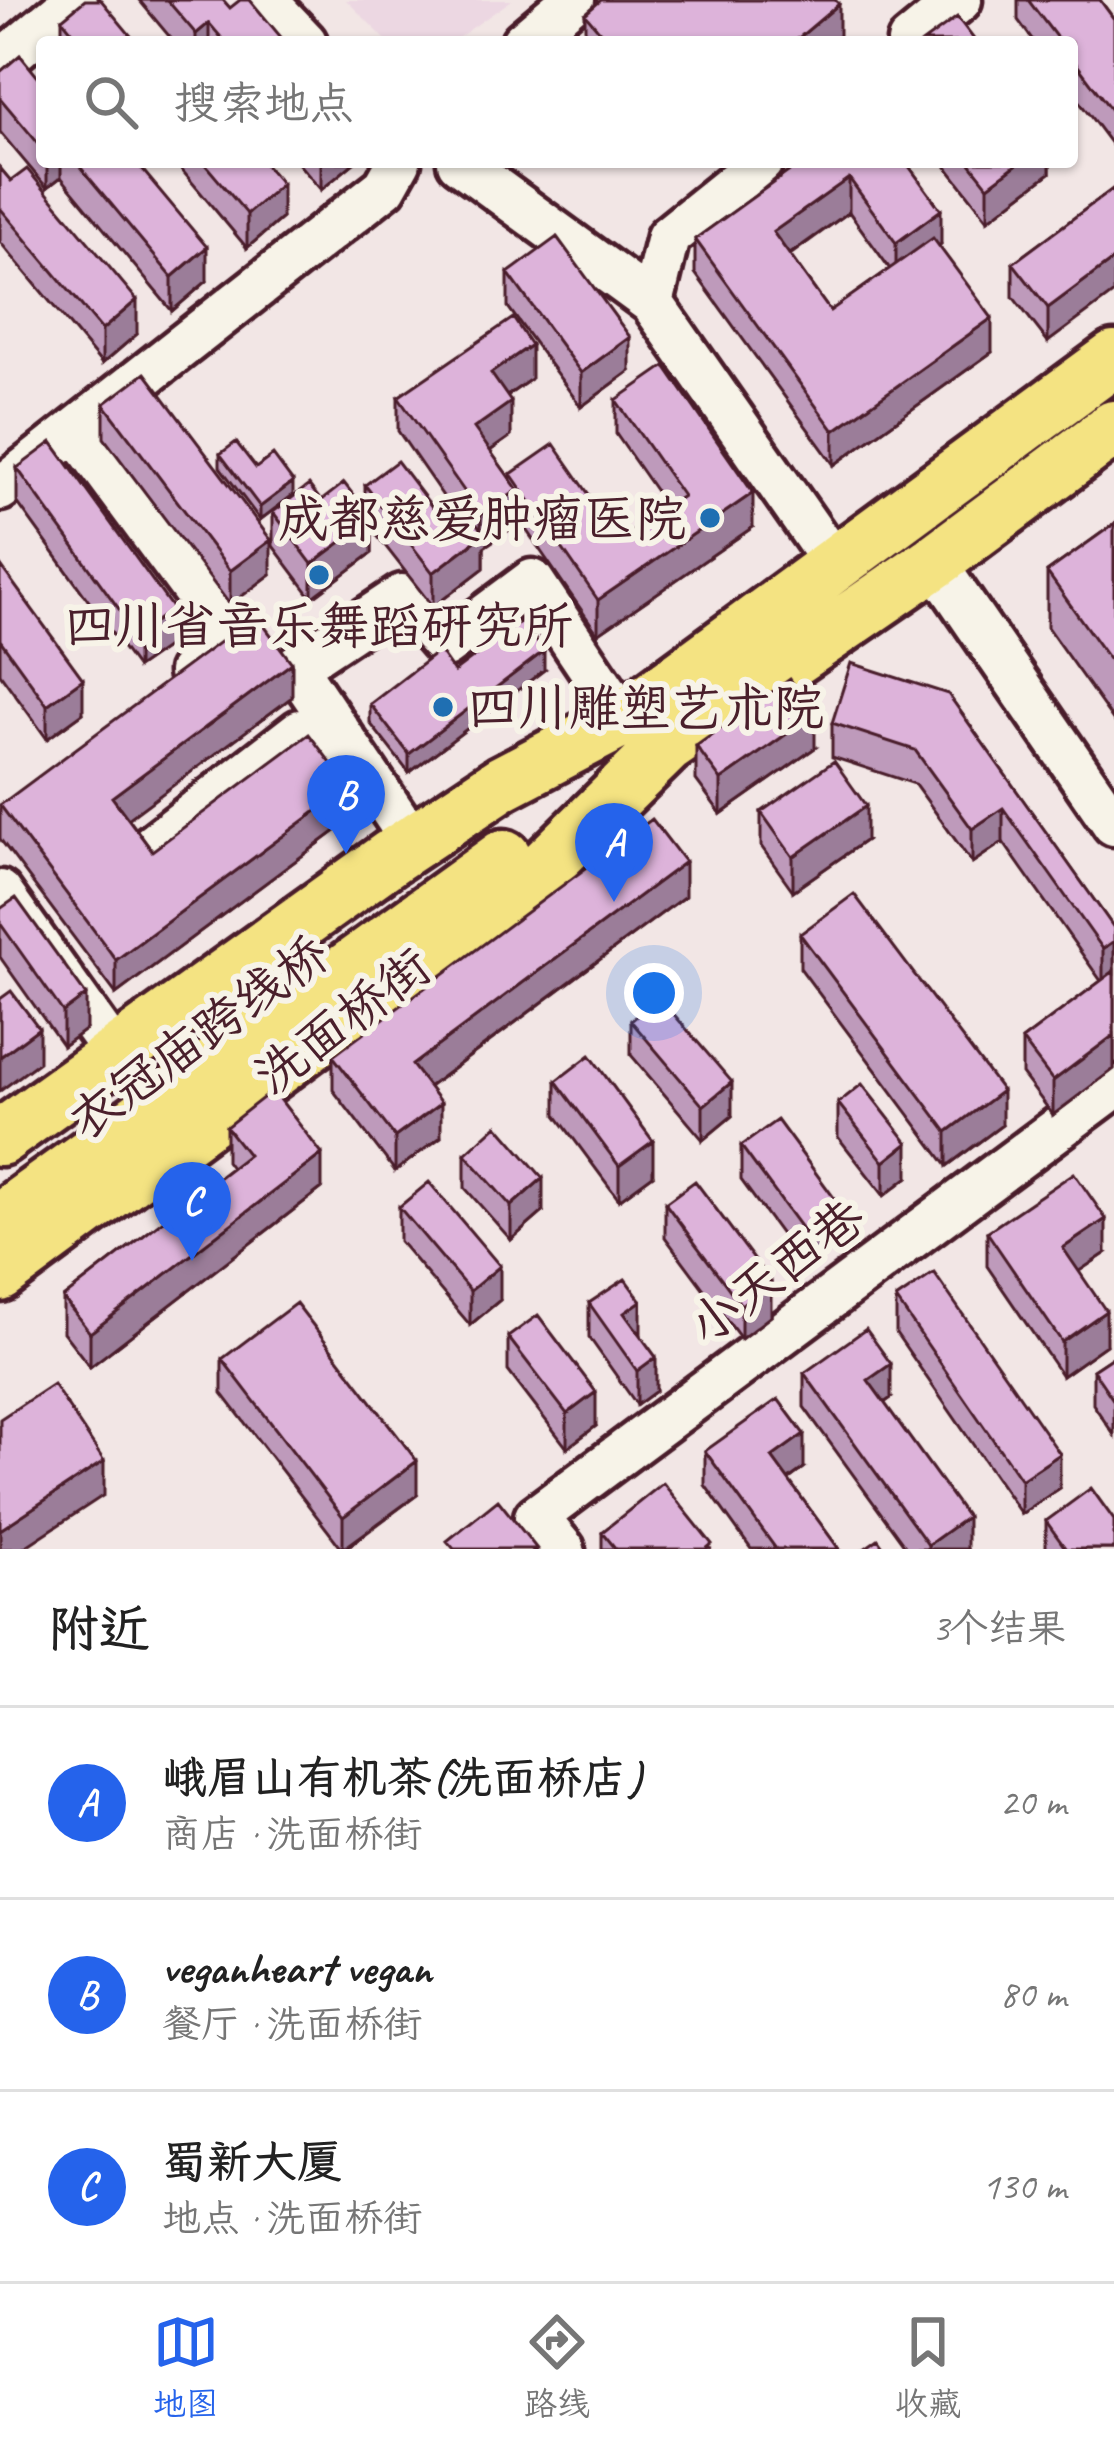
<!DOCTYPE html>
<html lang="zh">
<head>
<meta charset="utf-8">
<style>
  body { margin:0; font-family:Caveat,"LXGW WenKai TC",sans-serif; background:#f6f6f6; color:#222 }
  .you { position:absolute; left:654px; top:993px; width:42px; height:42px; margin:-30px; border:9px solid #fff; border-radius:50%; background:#1a73e8; box-shadow:0 0 0 18px #1a73e833 }
  .badge { display:grid; place-items:center; width:78px; height:78px; border-radius:50%; background:#2563eb; color:#fff; font-size:39px; font-weight:700 }
  .pin { position:absolute; translate:-50% -99px; filter:drop-shadow(0 3px 6px #0008) }
  .pin::after { content:''; position:absolute; top:63px; width:42px; height:36px; background:inherit; clip-path:polygon(0 0,100% 0,50% 100%) }
  .list { margin:0; padding:0; list-style:none }
  h2 { display:flex; justify-content:space-between; align-items:center; height:156px; margin:0; padding:0 48px; font-size:51px }
  h2 small { font-size:39px; font-weight:400; color:#767676 }
  .list li { display:grid; grid-template-columns:78px 1fr auto; gap:36px; align-items:center; box-sizing:border-box; height:192px; padding:0 48px; border-top:3px solid #e0e0e0 }
  .list b { display:block; font-size:45px; white-space:nowrap }
  .list p { margin:0; font-size:39px; white-space:nowrap; color:#767676 }
  .list em { font-size:39px; font-style:normal; color:#767676 }
  .icon { flex:none; width:66px; height:66px; fill:none; stroke:currentColor; stroke-width:2; stroke-linecap:round; stroke-linejoin:round }
  .map { position:relative; flex:none; width:1114px; height:1549px; overflow:hidden }
  .search { position:absolute; background:#fff; box-shadow:0 3px 9px #0004; left:36px; right:36px; top:36px; height:132px; display:flex; align-items:center; gap:30px; box-sizing:border-box; padding:0 42px; border-radius:12px; color:#767676; font-size:45px }
  .sheet { height:732px; background:#fff }
  nav { display:flex; justify-content:space-around; align-items:center; box-sizing:border-box; height:168px; border-top:3px solid #e0e0e0; background:#fff; font-size:33px; color:#767676 }
  nav a { display:grid; justify-items:center; gap:6px }
  nav .on { color:#2563eb }
  .map>svg:first-child { display:block }
</style>
</head>
<body>
<div class="map">
<svg width="1114" height="1549" viewBox="0 0 1114 1549">
  <rect width="100%" height="100%" fill="#f2e6e5"/>
  <filter id="ink" filterUnits="userSpaceOnUse"><feTurbulence type="fractalNoise" baseFrequency=".00833" numOctaves="2"/><feDisplacementMap in="SourceGraphic" scale="24" xChannelSelector="R" yChannelSelector="G"/><feConvolveMatrix kernelMatrix="1 2 1 2 8 2 1 2 1" color-interpolation-filters="sRGB"/></filter>
  <g filter="url(#ink)">
    <path fill="#ecd7e2" d="M 346,0 L 512,0 L 452,42 L 388,42 Z"/>
    <g fill="none" stroke-linecap="round" stroke-linejoin="round">
      <g stroke="#4a1f2b" stroke-width="51">
        <path id="minor" d="M 265,0 L 305,42
          M 523,42 L 573,0
          M 909,42 L 960,0
          M 0,63 L 75,0
          M 459,162 L 652,303 L 833,562
          M 652,303 L 668,237 L 761,162
          M 75,430 L 231,641 L 190,672
          M 0,489 L 385,187 L 399,162
          M 934,562 L 1114,824
          M 413,842 L 295,667 L 402,596 L 445,646 L 532,581 L 624,719
          M 148,849 L 300,731 L 337,783
          M 0,892 L 116,1055
          M 563,1549 L 536,1517 L 1114,1087"/>
      </g>
      <g stroke="#4a1f2b" stroke-width="63">
        <path id="major" d="M 0,1138 L 391,857 L 502,783 L 624,719 L 1114,359
          M 0,1220 L 504,857
          M 0,1274 L 531,880 L 667,746 L 934,562 L 1114,428"/>
      </g>
      <use href="#minor" stroke="#f7f3e8" stroke-width="42"/>
      <use href="#major" stroke="#f4e382" stroke-width="54"/>
    </g>
    <path fill="#be9abb" stroke="#4a1f2b" stroke-width="3" fill-rule="evenodd" d="M 139,0 L 223,0 L 230,8 L 285,42 L 174,42 Z
      M 1018,0 L 1100,0 L 1114,19 L 1114,148 L 1072,92 L 1072,42 L 1034,42 L 1018,20 Z
      M 585,14 L 839,38 L 834,42 L 585,42 Z
      M 62,19 L 136,42 L 62,42 Z
      M 0,72 L 42,82 L 42,162 L 136,162 L 207,281 L 172,311 L 61,177 L 47,188 L 0,132 Z
      M 175,162 L 263,162 L 282,218 L 247,248 Z
      M 297,162 L 355,162 L 321,190 Z
      M 802,162 L 906,162 L 941,244 L 939,246 L 992,352 L 834,465 L 695,273 L 695,239 ZM 849,212 L 890,269 L 830,311 L 790,255 Z
      M 943,162 L 1050,162 L 1050,173 L 988,220 Z
      M 0,168 L 137,334 L 102,364 L 0,242 Z
      M 1114,188 L 1048,342 L 1013,297 L 1013,263 Z
      M 508,273 L 630,371 L 581,407 L 508,307 Z
      M 531,379 L 507,396 L 511,436 L 490,451 L 511,480 L 511,474 L 620,539 L 667,507 L 616,434 L 616,400 L 753,527 L 598,634 L 518,518 L 518,524 L 484,547 L 484,568 L 433,607 L 372,529 L 372,553 L 312,598 L 273,546 L 273,512 L 321,501 L 365,509 L 365,485 L 435,511 L 447,502 L 398,431 L 398,397 Z
      M 104,404 L 271,574 L 230,605 L 104,438 Z
      M 220,454 L 256,468 L 293,495 L 260,520 L 220,467 Z
      M 17,468 L 173,643 L 137,668 L 17,502 Z
      M 1114,524 L 1114,721 L 1047,627 L 1047,572 Z
      M 0,565 L 83,713 L 47,739 L 0,674 Z
      M 544,670 L 409,773 L 370,723 L 370,704 L 454,672 Z
      M 948,694 L 1114,928 L 1114,1069 L 1053,1115 L 1022,1074 L 1022,1040 L 1101,981 L 1003,842 L 972,863 L 915,784 L 832,757 L 832,723 Z
      M 292,697 L 128,818 L 152,851 L 349,821 L 116,994 L 0,839 L 0,805 Z
      M 696,746 L 815,748 L 721,814 L 696,780 Z
      M 761,812 L 866,840 L 793,891 L 761,846 Z
      M 685,896 L 429,1087 L 441,1137 L 395,1171 L 333,1090 L 333,1056 Z
      M 0,909 L 86,1029 L 63,1046 L 0,957 Z
      M 800,934 L 1002,1125 L 947,1166 L 800,968 Z
      M 631,1021 L 732,1116 L 703,1140 L 631,1055 Z
      M 556,1081 L 653,1175 L 619,1200 L 556,1115 Z
      M 838,1103 L 908,1177 L 884,1196 L 838,1137 Z
      M 226,1127 L 322,1188 L 90,1367 L 63,1332 L 63,1298 L 231,1168 L 226,1161 Z
      M 741,1146 L 840,1240 L 804,1266 L 741,1180 Z
      M 465,1154 L 543,1212 L 511,1240 L 465,1188 Z
      M 665,1203 L 771,1316 L 741,1339 L 665,1237 Z
      M 399,1207 L 500,1300 L 470,1325 L 399,1241 Z
      M 987,1232 L 1106,1253 L 1079,1271 L 1106,1345 L 1062,1376 L 987,1266 Z
      M 896,1299 L 1060,1488 L 1021,1514 L 896,1333 Z
      M 589,1303 L 641,1335 L 656,1391 L 637,1405 L 589,1337 Z
      M 508,1337 L 596,1426 L 567,1448 L 508,1371 Z
      M 1114,1356 L 1114,1435 L 1093,1404 L 1093,1370 Z
      M 222,1359 L 417,1495 L 345,1549 L 342,1549 L 222,1393 Z
      M 804,1373 L 891,1398 L 884,1403 L 967,1549 L 907,1549 L 804,1407 Z
      M 705,1451 L 804,1468 L 788,1480 L 839,1549 L 751,1549 L 705,1485 Z
      M 1046,1521 L 1114,1549 L 1046,1549 Z
      M 602,1532 L 712,1549 L 602,1549 Z"/>
    <path fill="#9b7d99" stroke="#4a1f2b" stroke-width="3" d="M 839,4 L 839,38 L 834,42 L 794,42 Z
      M 209,23 L 209,42 L 196,42 L 196,34 Z
      M 47,162 L 61,162 L 61,177 L 47,188 Z
      M 321,162 L 355,162 L 321,190 Z
      M 1020,162 L 1050,162 L 1050,173 L 988,220 L 988,186 Z
      M 849,178 L 849,212 L 773,266 L 773,232 Z
      M 282,184 L 282,218 L 247,248 L 247,214 Z
      M 941,210 L 941,244 L 896,277 L 896,243 Z
      M 207,247 L 207,281 L 172,311 L 172,277 Z
      M 1114,259 L 1114,293 L 1048,342 L 1048,308 Z
      M 137,300 L 137,334 L 102,364 L 102,330 Z
      M 992,318 L 992,352 L 834,465 L 834,431 Z
      M 630,337 L 630,371 L 581,407 L 581,373 Z
      M 531,345 L 531,379 L 491,407 L 491,373 Z
      M 511,402 L 511,436 L 474,462 L 474,428 Z
      M 293,482 L 293,495 L 260,520 L 260,507 Z
      M 518,490 L 518,524 L 484,547 L 484,568 L 433,607 L 433,573 L 481,537 L 481,515 Z
      M 753,493 L 753,527 L 598,634 L 598,600 Z
      M 372,519 L 372,553 L 312,598 L 312,564 Z
      M 271,540 L 271,574 L 230,605 L 230,571 Z
      M 173,609 L 173,643 L 137,668 L 137,634 Z
      M 544,651 L 544,670 L 409,773 L 409,754 Z
      M 292,663 L 292,697 L 112,831 L 112,797 Z
      M 83,679 L 83,713 L 47,739 L 47,705 Z
      M 815,714 L 815,748 L 721,814 L 721,780 Z
      M 349,787 L 349,821 L 116,994 L 116,960 Z
      M 866,806 L 866,840 L 793,891 L 793,857 Z
      M 1003,808 L 1003,842 L 972,863 L 972,829 Z
      M 685,862 L 685,896 L 412,1099 L 412,1065 Z
      M 1114,941 L 1114,975 L 1103,983 L 1103,949 Z
      M 86,995 L 86,1029 L 63,1046 L 63,1012 Z
      M 39,1028 L 39,1062 L 0,1091 L 0,1057 Z
      M 1114,1035 L 1114,1069 L 1053,1115 L 1053,1081 Z
      M 732,1082 L 732,1116 L 703,1140 L 703,1106 Z
      M 1002,1091 L 1002,1125 L 947,1166 L 947,1132 Z
      M 441,1103 L 441,1137 L 395,1171 L 395,1137 Z
      M 653,1141 L 653,1175 L 619,1200 L 619,1166 Z
      M 908,1143 L 908,1177 L 884,1196 L 884,1162 Z
      M 322,1154 L 322,1188 L 90,1367 L 90,1333 Z
      M 543,1178 L 543,1212 L 511,1240 L 511,1206 Z
      M 840,1206 L 840,1240 L 804,1266 L 804,1232 Z
      M 1106,1219 L 1106,1253 L 1063,1282 L 1063,1248 Z
      M 500,1266 L 500,1300 L 470,1325 L 470,1291 Z
      M 771,1282 L 771,1316 L 741,1339 L 741,1305 Z
      M 641,1301 L 641,1335 L 624,1313 Z
      M 1106,1311 L 1106,1345 L 1062,1376 L 1062,1342 Z
      M 656,1357 L 656,1391 L 637,1405 L 637,1371 Z
      M 891,1364 L 891,1398 L 868,1414 L 868,1380 Z
      M 596,1392 L 596,1426 L 567,1448 L 567,1414 Z
      M 804,1434 L 804,1468 L 772,1491 L 772,1457 Z
      M 1060,1454 L 1060,1488 L 1021,1514 L 1021,1480 Z
      M 104,1461 L 104,1495 L 22,1549 L 0,1549 L 0,1530 Z
      M 417,1461 L 417,1495 L 343,1549 L 343,1517 Z
      M 967,1517 L 967,1549 L 928,1549 L 928,1545 Z"/>
    <path fill="#ddb3da" stroke="#4a1f2b" stroke-width="3" d="M 85,0 L 101,0 L 136,42 L 81,42 L 62,19 Z
      M 167,0 L 223,0 L 230,8 L 240,0 L 250,0 L 285,42 L 225,42 L 209,23 L 196,34 Z
      M 601,0 L 835,0 L 839,4 L 794,42 L 609,42 L 585,14 Z
      M 1028,0 L 1100,0 L 1114,19 L 1114,114 L 1072,58 L 1072,42 L 1060,42 Z
      M 957,17 L 976,42 L 923,42 Z
      M 20,55 L 42,82 L 42,148 L 0,98 L 0,72 Z
      M 76,162 L 136,162 L 207,247 L 172,277 Z
      M 203,162 L 263,162 L 282,184 L 247,214 Z
      M 802,162 L 906,162 L 941,210 L 896,243 L 849,178 L 773,232 L 830,311 L 933,238 L 992,318 L 834,431 L 695,239 Z
      M 969,162 L 1020,162 L 988,186 Z
      M 0,168 L 11,181 L 27,169 L 137,300 L 102,330 L 0,208 Z
      M 1114,188 L 1114,259 L 1048,308 L 1013,263 Z
      M 557,237 L 630,337 L 581,373 L 508,273 Z
      M 513,318 L 531,345 L 491,373 L 511,402 L 474,428 L 518,490 L 481,515 L 398,397 Z
      M 665,366 L 753,493 L 598,600 L 511,474 L 554,444 L 620,539 L 683,496 L 616,400 Z
      M 145,373 L 271,540 L 230,571 L 104,404 Z
      M 52,442 L 173,609 L 137,634 L 17,468 Z
      M 236,442 L 256,468 L 273,455 L 293,482 L 260,507 L 220,454 Z
      M 397,461 L 435,511 L 455,496 L 484,534 L 433,573 L 365,485 Z
      M 344,483 L 372,519 L 312,564 L 273,512 L 309,485 L 321,501 Z
      M 1114,524 L 1114,666 L 1047,572 Z
      M 0,565 L 83,679 L 47,705 L 0,640 Z
      M 256,615 L 292,663 L 112,797 L 152,851 L 309,734 L 349,787 L 116,960 L 0,805 Z
      M 521,621 L 544,651 L 409,754 L 370,704 L 439,651 L 454,672 Z
      M 851,663 L 948,694 L 1114,928 L 1114,941 L 1103,949 L 1003,808 L 972,829 L 915,750 L 832,723 Z
      M 790,679 L 815,714 L 721,780 L 696,746 Z
      M 834,761 L 866,806 L 793,857 L 761,812 Z
      M 652,819 L 685,862 L 412,1065 L 441,1103 L 395,1137 L 333,1056 Z
      M 854,894 L 1002,1091 L 947,1132 L 800,934 Z
      M 16,898 L 86,995 L 63,1012 L 0,923 L 0,909 Z
      M 1114,971 L 1114,1035 L 1053,1081 L 1022,1040 Z
      M 11,991 L 39,1028 L 0,1057 L 0,999 Z
      M 659,997 L 732,1082 L 703,1106 L 631,1021 Z
      M 590,1055 L 653,1141 L 619,1166 L 556,1081 Z
      M 862,1084 L 908,1143 L 884,1162 L 838,1103 Z
      M 273,1090 L 322,1154 L 90,1333 L 63,1298 L 248,1155 L 226,1127 Z
      M 777,1120 L 840,1206 L 804,1232 L 741,1146 Z
      M 497,1125 L 543,1178 L 511,1206 L 465,1154 Z
      M 1074,1173 L 1106,1219 L 1063,1248 L 1106,1311 L 1062,1342 L 987,1232 Z
      M 695,1181 L 771,1282 L 741,1305 L 665,1203 Z
      M 429,1182 L 500,1266 L 470,1291 L 399,1207 Z
      M 934,1273 L 1060,1454 L 1021,1480 L 896,1299 Z
      M 625,1279 L 641,1301 L 624,1313 L 656,1357 L 637,1371 L 589,1303 Z
      M 296,1303 L 417,1461 L 343,1517 L 222,1359 Z
      M 538,1315 L 596,1392 L 567,1414 L 508,1337 Z
      M 866,1329 L 891,1364 L 868,1380 L 967,1517 L 928,1545 L 804,1373 Z
      M 1114,1356 L 1114,1401 L 1093,1370 Z
      M 53,1384 L 104,1461 L 0,1530 L 0,1419 Z
      M 778,1399 L 804,1434 L 772,1457 L 839,1549 L 776,1549 L 705,1451 Z
      M 663,1483 L 712,1544 L 706,1549 L 616,1549 L 602,1532 Z
      M 1091,1488 L 1114,1520 L 1114,1549 L 1066,1549 L 1046,1521 Z
      M 498,1500 L 537,1549 L 454,1549 L 447,1541 Z
      M 878,1539 L 885,1549 L 864,1549 Z"/>
  </g>
  <g fill="#1f6fb2" stroke="#f7f3e8" stroke-width="4.5">
    <circle cx="710" cy="518" r="12"/>
    <circle cx="319" cy="575" r="12"/>
    <circle cx="443" cy="707" r="12"/>
  </g>
  <g text-anchor="middle" stroke-width="12" stroke-linejoin="round" paint-order="stroke">
    <g font-size="51" fill="#4a1f2b" stroke="#f7f3e8" text-anchor="end">
      <text x="686" y="536">成都慈爱肿瘤医院</text>
      <text x="319" y="643" text-anchor="middle">四川省音乐舞蹈研究所</text>
      <text x="467" y="725" text-anchor="start">四川雕塑艺术院</text>
    </g>
    <g font-size="51" fill="#4a1f2b" stroke="#f7f3e8">
      <text transform="translate(342 1020) rotate(-37)" y="18">洗面桥街</text>
      <text transform="translate(198 1036) rotate(-36)" y="18">衣冠庙跨线桥</text>
      <text transform="translate(776 1271) rotate(-37)" y="18">小天西巷</text>
    </g>
  </g>
</svg>
<div class="you"></div>
<div class="pin badge" style="left:614px;top:902px">A</div>
<div class="pin badge" style="left:346px;top:854px">B</div>
<div class="pin badge" style="left:192px;top:1261px">C</div>
<div class="search"><svg class="icon" aria-label="search" viewBox="0 0 24 24"><circle cx="10" cy="10" r="6"/><path d="M15 15l6 6"/></svg>搜索地点</div>
</div>
<section class="sheet">
<h2>附近<small>3个结果</small></h2>
<ul class="list">
<li><span class="badge">A</span><div><b>峨眉山有机茶(洗面桥店)</b><p>商店 · 洗面桥街</p></div><em>20 m</em></li>
<li><span class="badge">B</span><div><b>veganheart vegan</b><p>餐厅 · 洗面桥街</p></div><em>80 m</em></li>
<li><span class="badge">C</span><div><b>蜀新大厦</b><p>地点 · 洗面桥街</p></div><em>130 m</em></li>
</ul>
</section>
<nav>
<a class="on"><svg class="icon" aria-label="map" viewBox="0 0 24 24"><path d="M3 6l6-2 6 2 6-2v14l-6 2-6-2-6 2zM9 4v14M15 6v14"/></svg>地图</a>
<a><svg class="icon" aria-label="directions" viewBox="0 0 24 24"><path d="M12 3l9 9-9 9-9-9zM9 14v-3h6M13 9l2 2-2 2"/></svg>路线</a>
<a><svg class="icon" aria-label="saved" viewBox="0 0 24 24"><path d="M7 4h10v16l-5-4-5 4z"/></svg>收藏</a>
</nav>
</body>
</html>
